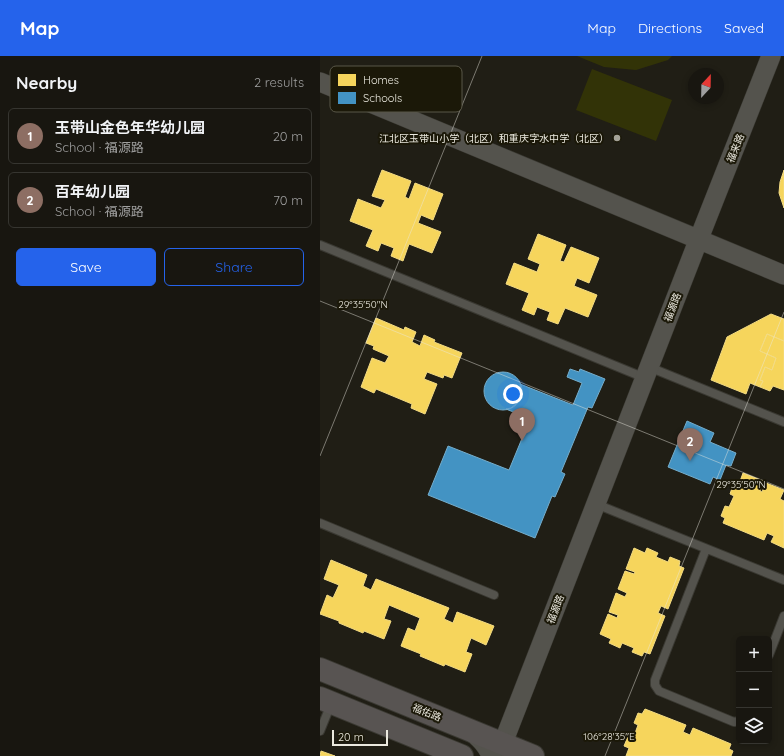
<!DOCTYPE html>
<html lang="en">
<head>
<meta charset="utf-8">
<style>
  body { margin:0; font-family:Quicksand,"Noto Sans SC",sans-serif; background:#25231e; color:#f1f3f6 }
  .controls { position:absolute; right:12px; bottom:12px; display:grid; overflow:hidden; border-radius:6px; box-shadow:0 2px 6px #0003 }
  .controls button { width:36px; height:36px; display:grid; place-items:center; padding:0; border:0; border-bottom:1px solid #363530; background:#181610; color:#f1f3f6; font:20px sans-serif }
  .compass { position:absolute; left:368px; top:12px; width:36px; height:36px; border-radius:50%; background:#181610; box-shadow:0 2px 6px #0003; rotate:22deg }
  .scale { position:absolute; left:12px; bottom:10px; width:56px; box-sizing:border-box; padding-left:4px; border:2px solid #ebe9df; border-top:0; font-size:11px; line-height:14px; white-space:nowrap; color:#ebe9df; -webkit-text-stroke:3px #1b1808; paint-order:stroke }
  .you { position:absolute; left:193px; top:338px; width:14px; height:14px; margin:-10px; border:3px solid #fff; border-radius:50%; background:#1a73e8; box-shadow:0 0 0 6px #1a73e833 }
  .badge { display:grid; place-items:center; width:26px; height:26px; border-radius:50%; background:#2563eb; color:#fff; font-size:13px; font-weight:700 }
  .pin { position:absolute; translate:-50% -33px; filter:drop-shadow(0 1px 2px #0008) }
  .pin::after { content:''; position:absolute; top:21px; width:14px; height:12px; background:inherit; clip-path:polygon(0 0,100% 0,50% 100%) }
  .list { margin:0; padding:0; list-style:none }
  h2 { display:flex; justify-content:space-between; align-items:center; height:52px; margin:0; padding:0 16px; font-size:17px }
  h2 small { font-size:13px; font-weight:400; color:#9f9f9f }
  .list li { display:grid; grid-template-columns:26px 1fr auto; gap:12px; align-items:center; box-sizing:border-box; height:56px; margin:0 8px 8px; padding:0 8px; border:1px solid #363530; border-radius:6px }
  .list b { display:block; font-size:15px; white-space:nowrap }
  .list p { margin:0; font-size:13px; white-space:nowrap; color:#9f9f9f }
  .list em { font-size:13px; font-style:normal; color:#9f9f9f }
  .actions { display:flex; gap:8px; padding:12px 16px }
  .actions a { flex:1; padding:9px 0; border:1px solid #2563eb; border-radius:6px; text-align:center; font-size:14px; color:#2563eb }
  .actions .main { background:#2563eb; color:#fff }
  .icon { flex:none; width:22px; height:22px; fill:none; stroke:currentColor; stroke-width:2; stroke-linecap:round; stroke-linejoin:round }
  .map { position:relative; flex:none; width:464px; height:700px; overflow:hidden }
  header { display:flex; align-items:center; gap:24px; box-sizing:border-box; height:56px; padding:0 20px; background:#2563eb; color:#fff }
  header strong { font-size:19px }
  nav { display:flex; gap:22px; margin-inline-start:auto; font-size:14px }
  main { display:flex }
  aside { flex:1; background:#181610 }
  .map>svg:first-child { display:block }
</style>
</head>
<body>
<header>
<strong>Map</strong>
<nav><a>Map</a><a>Directions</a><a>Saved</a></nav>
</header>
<main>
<aside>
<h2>Nearby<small>2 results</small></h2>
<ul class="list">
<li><span class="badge" style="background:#8d6e63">1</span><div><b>玉带山金色年华幼儿园</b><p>School · 福源路</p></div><em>20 m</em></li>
<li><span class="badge" style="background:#8d6e63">2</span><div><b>百年幼儿园</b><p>School · 福源路</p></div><em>70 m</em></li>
</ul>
<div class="actions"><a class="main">Save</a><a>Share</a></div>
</aside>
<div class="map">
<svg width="464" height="700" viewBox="0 0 464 700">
  <rect width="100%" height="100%" fill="#201e15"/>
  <path fill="#323307" d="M 257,0 L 352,0 L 348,4 L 316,14 L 284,11 Z
    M 272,13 L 352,44 L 336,85 L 256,54 Z"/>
  <path fill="#f6d55c" stroke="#f3db83" d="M 62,114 L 91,125 L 85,141 L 89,143 L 95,127 L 123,138 L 113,164 L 101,159 L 98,167 L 121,176 L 112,197 L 89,188 L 83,205 L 71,200 L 74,192 L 61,187 L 58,195 L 46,190 L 53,174 L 30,165 L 38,143 L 61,152 L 65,144 L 52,140 Z
    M 464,114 L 464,152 L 459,137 L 460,126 Z
    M 218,178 L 246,189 L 240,205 L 244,206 L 251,191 L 279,202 L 269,227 L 257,222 L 254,230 L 277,239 L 268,261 L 245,252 L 238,268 L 227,264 L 230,256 L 217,251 L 214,259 L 202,254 L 209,237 L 186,228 L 194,207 L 217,216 L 220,208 L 208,203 Z
    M 451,258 L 464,263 L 464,285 L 447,278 L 440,295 L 456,302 L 452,314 L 445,311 L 440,324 L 443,325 L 440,331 L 430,327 L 426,338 L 391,324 L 407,281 Z
    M 56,262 L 84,274 L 85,271 L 96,276 L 92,286 L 100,290 L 104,279 L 115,284 L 114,286 L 142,297 L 132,322 L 124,319 L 123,322 L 107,316 L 104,323 L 117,328 L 105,358 L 91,352 L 92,348 L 56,333 L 54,337 L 41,331 L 52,302 L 65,307 L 69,300 L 53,293 L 54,290 L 46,287 Z
    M 447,278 L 464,285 L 464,334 L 453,330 L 450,335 L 440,331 L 443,325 L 440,324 L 445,311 L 452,314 L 456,302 L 440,295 Z
    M 423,417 L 443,425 L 440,435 L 442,436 L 446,427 L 464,434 L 460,443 L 464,445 L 464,492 L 451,486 L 454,480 L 447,477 L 444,484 L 403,467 L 405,462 L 401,460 L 405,450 L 409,451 L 414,440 L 410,438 L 414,426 L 419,428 Z
    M 314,492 L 325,497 L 327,492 L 338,497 L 336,501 L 348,506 L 350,501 L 360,505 L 359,510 L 364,512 L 348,553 L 341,550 L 338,557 L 345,560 L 330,598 L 324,596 L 322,600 L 312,596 L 314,592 L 302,587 L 300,592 L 289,587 L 291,583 L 280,578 L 288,558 L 297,562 L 298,559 L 289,556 L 296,537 L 305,541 L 307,537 L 298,533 L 305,515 L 314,518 L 315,516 L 306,513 Z
    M 11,504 L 47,519 L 43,530 L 51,534 L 56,523 L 129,552 L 124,563 L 133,567 L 137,556 L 174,570 L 166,589 L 151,582 L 146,596 L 152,598 L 145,616 L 125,608 L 124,610 L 100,600 L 101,598 L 81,590 L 88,572 L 95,575 L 100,562 L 69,549 L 64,563 L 71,565 L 64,583 L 44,575 L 43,577 L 19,567 L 19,565 L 0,558 L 7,539 L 13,542 L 19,529 L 4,523 Z
    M 325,653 L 366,669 L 363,676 L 370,679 L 373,672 L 411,688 L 409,693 L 413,695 L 411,700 L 306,700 L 309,692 L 304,690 L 309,678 L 314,680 L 318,669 L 314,667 L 318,657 L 322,658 Z
    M 1,695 L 15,700 L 0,700 Z"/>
  <path fill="#4393c3" stroke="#75adcb" d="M 250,313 L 259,316 L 260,313 L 285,323 L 272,352 L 268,351 L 241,416 L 245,418 L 235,441 L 232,440 L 215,482 L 108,439 L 128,390 L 189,414 L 210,363 L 186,353 L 191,352 L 196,348 L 200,343 L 202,337 L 200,328 L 253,349 L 262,327 L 247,321 Z
    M164 335a19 19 0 1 1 38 0a19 19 0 1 1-38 0Z
    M 367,365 L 394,377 L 390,386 L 416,397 L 411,410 L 406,409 L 400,424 L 393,421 L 390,428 L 348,411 Z"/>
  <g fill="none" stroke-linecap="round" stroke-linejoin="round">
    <g stroke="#3a3932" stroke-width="10">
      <path id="service" d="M 0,189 L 325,322
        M 329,311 L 464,366
        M 276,448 L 464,524
        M 0,467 L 174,539
        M 386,493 L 335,624 L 335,629 L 339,635 L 414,666 L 419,665
        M 449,599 L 464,560
        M 0,675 L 11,648"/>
    </g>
    <g stroke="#3a3932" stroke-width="20">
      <path id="tertiary" d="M 0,26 L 464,219
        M 151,675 C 160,683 167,689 171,700
        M 185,700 L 183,687 L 378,185 L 451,0"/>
    </g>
    <g stroke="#3a3932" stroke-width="24">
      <path id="secondary" d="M 0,613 L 213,700
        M 0,642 L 142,700"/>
    </g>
    <use href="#service" stroke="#54534d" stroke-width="8"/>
    <use href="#tertiary" stroke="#54534d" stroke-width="19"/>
    <use href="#secondary" stroke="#585452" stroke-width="22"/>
  </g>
  <path fill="none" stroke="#ebe9df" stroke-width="1" stroke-opacity="0.45" d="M 0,245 L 464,433M 0,400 L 162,0M 285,700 L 464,256"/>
  <circle fill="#a4a298" stroke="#1b1808" stroke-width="1.5" cx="297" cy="82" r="4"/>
  <g text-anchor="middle" stroke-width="4" stroke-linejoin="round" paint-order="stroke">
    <g font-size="10" fill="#ebe9df" stroke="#1b1808" text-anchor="end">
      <text x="289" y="86">江北区玉带山小学（北区）和重庆字水中学（北区）</text>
    </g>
    <g font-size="10" fill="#ebe9df" stroke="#1b1808">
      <text transform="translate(415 92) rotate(-68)" y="4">福来路</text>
      <text transform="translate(352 251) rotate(-69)" y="4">福源路</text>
      <text transform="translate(235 553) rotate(-69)" y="4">福源路</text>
      <text transform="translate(107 656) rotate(22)" y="4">福佑路</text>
    </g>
  </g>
  <rect x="10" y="10" width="132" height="46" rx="6" fill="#1b1808" stroke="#595748" stroke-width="1"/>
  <rect x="18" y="18" width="18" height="12" fill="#f6d55c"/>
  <rect x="18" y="36" width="18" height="12" fill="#4393c3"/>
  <g font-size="11" fill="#ebe9df">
    <text x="43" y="28">Homes</text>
    <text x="43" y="46">Schools</text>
  </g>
  <g font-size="10" text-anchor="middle" fill="#ebe9df" stroke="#1b1808" stroke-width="4" stroke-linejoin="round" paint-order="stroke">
    <text x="43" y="252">29°35'50"N</text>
    <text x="421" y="432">29°35'50"N</text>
    <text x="289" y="684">106°28'35"E</text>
  </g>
</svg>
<div class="controls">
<button>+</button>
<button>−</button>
<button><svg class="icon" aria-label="layers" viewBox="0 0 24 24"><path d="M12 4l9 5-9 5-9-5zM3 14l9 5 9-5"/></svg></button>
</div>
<svg class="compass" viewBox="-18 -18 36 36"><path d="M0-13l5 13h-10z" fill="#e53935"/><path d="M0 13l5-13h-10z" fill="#9f9f9f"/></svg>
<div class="scale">20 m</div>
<div class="you"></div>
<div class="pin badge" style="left:202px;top:385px;background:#8d6e63">1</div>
<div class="pin badge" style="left:370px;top:405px;background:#8d6e63">2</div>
</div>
</main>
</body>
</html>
